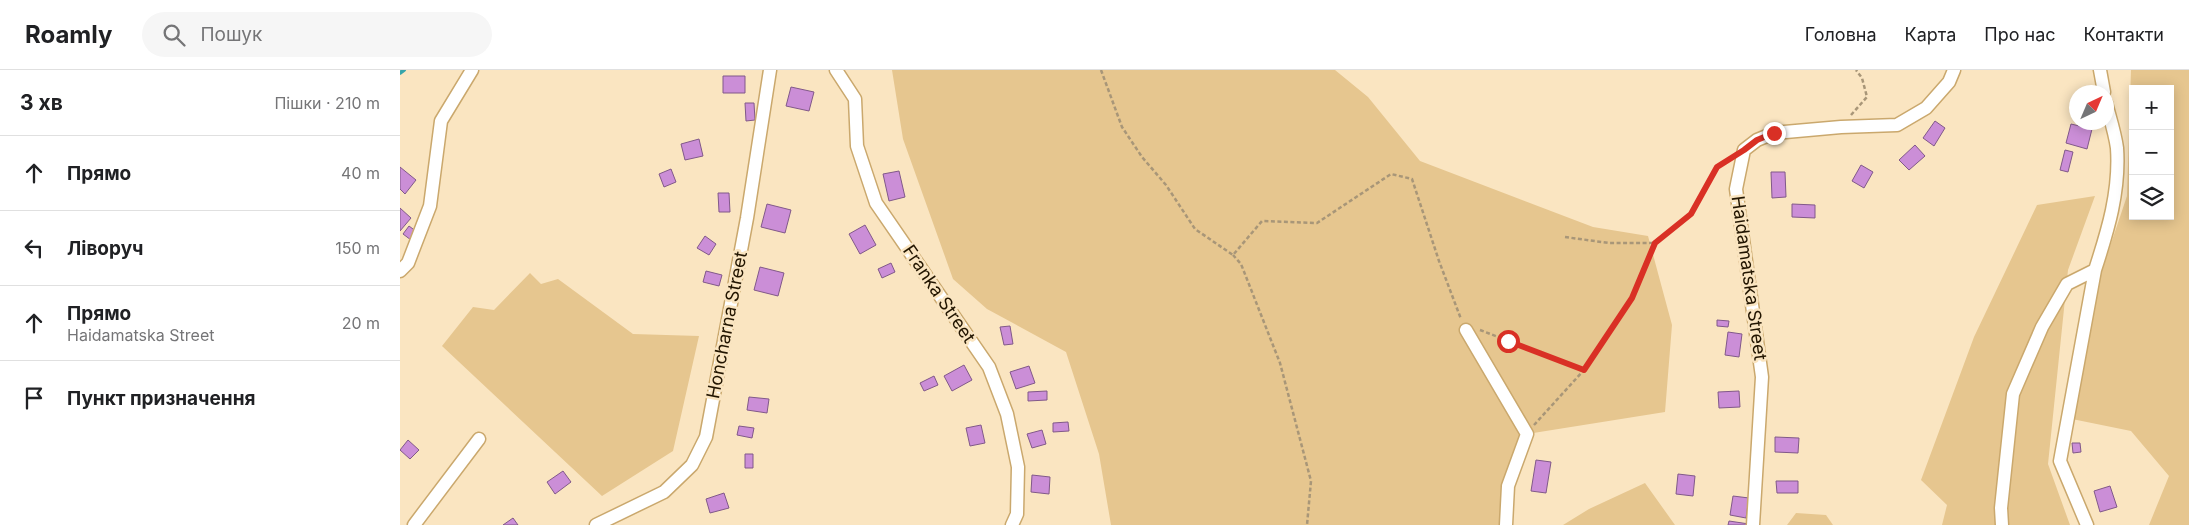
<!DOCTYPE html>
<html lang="uk">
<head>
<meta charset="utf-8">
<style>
  body { margin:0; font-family:Inter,sans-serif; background:#f6f6f6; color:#202124 }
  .controls { position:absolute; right:15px; top:15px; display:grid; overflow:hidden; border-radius:0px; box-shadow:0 2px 12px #0003 }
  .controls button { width:45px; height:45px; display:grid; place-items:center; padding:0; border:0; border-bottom:1px solid #e0e0e0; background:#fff; color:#202124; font:25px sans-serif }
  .compass { position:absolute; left:1669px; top:15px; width:45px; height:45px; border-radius:50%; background:#fff; box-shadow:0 2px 12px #0003; rotate:44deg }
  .stop { position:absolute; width:15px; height:15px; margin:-11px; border:4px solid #d93025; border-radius:50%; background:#fff }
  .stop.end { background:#d93025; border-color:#fff; box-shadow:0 1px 5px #0008 }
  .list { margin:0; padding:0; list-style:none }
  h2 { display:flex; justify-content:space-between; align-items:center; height:65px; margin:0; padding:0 20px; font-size:21px }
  h2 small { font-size:16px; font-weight:400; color:#757577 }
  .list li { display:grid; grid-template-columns:32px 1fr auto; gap:15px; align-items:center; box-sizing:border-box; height:75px; padding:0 20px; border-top:1px solid #e0e0e0 }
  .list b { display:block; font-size:19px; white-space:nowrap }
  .list p { margin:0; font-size:16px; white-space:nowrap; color:#757577 }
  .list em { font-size:16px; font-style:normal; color:#757577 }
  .icon { flex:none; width:28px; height:28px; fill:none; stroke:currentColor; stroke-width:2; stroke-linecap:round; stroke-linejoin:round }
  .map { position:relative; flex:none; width:1789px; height:455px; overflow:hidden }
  header { display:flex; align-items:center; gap:30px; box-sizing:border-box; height:70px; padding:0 25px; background:#fff; border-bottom:1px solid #e0e0e0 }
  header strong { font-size:24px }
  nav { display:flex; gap:28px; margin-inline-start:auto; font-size:18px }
  .search { width:350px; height:45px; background:#f6f6f6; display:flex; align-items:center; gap:12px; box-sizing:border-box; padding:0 18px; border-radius:28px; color:#757577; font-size:19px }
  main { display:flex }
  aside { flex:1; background:#fff }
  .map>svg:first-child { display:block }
</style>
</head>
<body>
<header>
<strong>Roamly</strong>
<div class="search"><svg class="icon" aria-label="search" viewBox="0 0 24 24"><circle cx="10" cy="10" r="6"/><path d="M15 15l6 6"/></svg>Пошук</div>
<nav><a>Головна</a><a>Карта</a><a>Про нас</a><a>Контакти</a></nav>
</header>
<main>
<aside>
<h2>3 хв<small>Пішки · 210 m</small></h2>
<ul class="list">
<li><svg class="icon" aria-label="ahead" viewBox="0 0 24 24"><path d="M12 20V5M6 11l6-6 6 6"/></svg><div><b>Прямо</b></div><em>40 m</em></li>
<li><svg class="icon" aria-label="left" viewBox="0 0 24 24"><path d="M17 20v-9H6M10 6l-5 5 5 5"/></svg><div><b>Ліворуч</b></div><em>150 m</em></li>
<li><svg class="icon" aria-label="ahead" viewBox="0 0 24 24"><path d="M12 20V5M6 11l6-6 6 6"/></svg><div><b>Прямо</b><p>Haidamatska Street</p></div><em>20 m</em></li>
<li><svg class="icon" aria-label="arrive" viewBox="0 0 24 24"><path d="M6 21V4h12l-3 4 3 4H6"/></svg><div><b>Пункт призначення</b></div></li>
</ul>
</aside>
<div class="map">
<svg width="1789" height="455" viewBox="0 0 1789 455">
  <rect width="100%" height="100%" fill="#fae5c1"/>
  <path fill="#e6c68f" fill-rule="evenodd" d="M 492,0 L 935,0 L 968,27 L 1020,91 L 1193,157 L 1248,166 L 1272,255 L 1265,342 L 1127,364 L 1108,416 L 1106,455 L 711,455 L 699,384 L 666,282 L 587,239 L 553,209 L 503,69 Z
    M 1731,0 L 1789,0 L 1789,455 L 1749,455 L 1769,406 L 1731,361 L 1672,349 L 1698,212 L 1727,126 ZM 1733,19 L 1770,19 L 1770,146 L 1733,146 Z
    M 1695,126 L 1668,200 L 1648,394 L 1670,455 L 1542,455 L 1547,435 L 1521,410 L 1574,267 L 1637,135 Z
    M 130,203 L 141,214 L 158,209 L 233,264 L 299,266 L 273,381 L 202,426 L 42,276 L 73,237 L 94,240 Z
    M 1245,413 L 1275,455 L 1163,455 L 1189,439 Z
    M 1396,443 L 1426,445 L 1433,455 L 1387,455 Z"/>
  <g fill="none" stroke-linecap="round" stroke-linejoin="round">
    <path stroke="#36a5ab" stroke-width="4" d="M 0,3 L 4,0"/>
  </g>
  <path fill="#cb8ed7" stroke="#815989" d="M 323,6 L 345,6 L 345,23 L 323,23 Z
    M 391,17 L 414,22 L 409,41 L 386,36 Z
    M 345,33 L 354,33 L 355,50 L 346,51 Z
    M 1535,51 L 1545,58 L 1534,76 L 1523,68 Z
    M 1671,54 L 1692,59 L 1687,79 L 1666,73 Z
    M 299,69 L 303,86 L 285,90 L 281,74 Z
    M 1515,75 L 1525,86 L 1509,100 L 1499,90 Z
    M 1665,80 L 1673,82 L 1668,102 L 1660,100 Z
    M 1461,95 L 1473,102 L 1464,118 L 1452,111 Z
    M 0,97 L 16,110 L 5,124 L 0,119 Z
    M 271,99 L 276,112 L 264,117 L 259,104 Z
    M 499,101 L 505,127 L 489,131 L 483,104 Z
    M 1371,102 L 1385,102 L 1386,127 L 1372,128 Z
    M 318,123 L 329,123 L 330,142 L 319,142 Z
    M 367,134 L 391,140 L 385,163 L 361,157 Z
    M 1392,134 L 1415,135 L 1415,148 L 1392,147 Z
    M 0,138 L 11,148 L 0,161 Z
    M 465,155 L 476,175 L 460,184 L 449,164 Z
    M 9,156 L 17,162 L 11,170 L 3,164 Z
    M 305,166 L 316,174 L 309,185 L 297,178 Z
    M 491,193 L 495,202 L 482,208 L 478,199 Z
    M 360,197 L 384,203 L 378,226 L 354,220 Z
    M 306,201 L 322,205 L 319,216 L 303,212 Z
    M 1317,250 L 1329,251 L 1328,257 L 1317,256 Z
    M 610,256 L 613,274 L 604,275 L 600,257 Z
    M 1328,262 L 1342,264 L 1339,287 L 1325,285 Z
    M 564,295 L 572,310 L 552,321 L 544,306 Z
    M 629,296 L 635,313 L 616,319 L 610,302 Z
    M 534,306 L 538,315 L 524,321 L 520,313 Z
    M 647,321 L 647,330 L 628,331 L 628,322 Z
    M 1339,321 L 1340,337 L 1319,338 L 1318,322 Z
    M 349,327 L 369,329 L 367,343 L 347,340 Z
    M 668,352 L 669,361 L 653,362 L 653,353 Z
    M 581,355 L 585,373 L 570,376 L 566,358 Z
    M 339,356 L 354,358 L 352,368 L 337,365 Z
    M 642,360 L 646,374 L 632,378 L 627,364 Z
    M 1375,367 L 1399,368 L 1398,383 L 1375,382 Z
    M 8,370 L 19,380 L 10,389 L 0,380 Z
    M 1672,373 L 1680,373 L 1681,382 L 1673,383 Z
    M 345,384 L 353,384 L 353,398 L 345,398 Z
    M 1136,390 L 1151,392 L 1146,423 L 1131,421 Z
    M 163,401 L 171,412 L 155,424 L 147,412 Z
    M 1278,404 L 1295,406 L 1293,426 L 1276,424 Z
    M 632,405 L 650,407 L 649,424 L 631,422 Z
    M 1376,411 L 1398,411 L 1398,423 L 1377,423 Z
    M 1710,416 L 1717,437 L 1700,442 L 1694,421 Z
    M 324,423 L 329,438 L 310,443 L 306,429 Z
    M 1333,426 L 1349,428 L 1346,448 L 1330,445 Z
    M 113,448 L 118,455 L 103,455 Z
    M 1329,451 L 1349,454 L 1349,455 L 1328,455 Z"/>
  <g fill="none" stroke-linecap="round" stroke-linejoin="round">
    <g stroke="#caa86d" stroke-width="15">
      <path id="minor" d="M 436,0 L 455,29 L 457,76 L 476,133 L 589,297 L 607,344 L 618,397 L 617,444 L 612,455
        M 1700,0 L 1704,22
        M 0,201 L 8,193 L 30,136 L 41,51 L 72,0
        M 1066,260 L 1127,364 L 1108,416 L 1106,455
        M 14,455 L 79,369
        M 196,455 L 264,422 L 292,395 L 306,367 L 347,148 L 370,0
        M 1353,455 L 1362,307 L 1336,119 L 1344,80 L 1357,70 L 1374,63 L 1441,57 L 1497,55 L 1526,38 L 1549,12 L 1554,0
        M 1602,455 L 1601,438 L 1613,324 L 1642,257 L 1667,214 L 1695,200 C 1708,160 1720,121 1717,78 C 1715,63 1710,48 1706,33
        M 1687,455 L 1660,391 L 1695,200"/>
    </g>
    <path stroke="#a89678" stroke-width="2.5" stroke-dasharray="4 2.5" stroke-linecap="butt" d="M 701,0 L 722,57 L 742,87 L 766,115 L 795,159 L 833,185 L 862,151 L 917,153 L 991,104 L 1012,109 L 1039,191 L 1061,249
      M 1451,45 L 1467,27 L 1462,8 L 1456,0
      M 1165,167 L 1209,173 L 1255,173
      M 833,185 L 841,194 L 880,293 L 911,411 L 907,455
      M 1080,260 L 1184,300
      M 1134,355 L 1184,300 L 1232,228 L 1254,175 L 1291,144 L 1317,97 L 1329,90"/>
    <use href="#minor" stroke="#fff" stroke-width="12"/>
  </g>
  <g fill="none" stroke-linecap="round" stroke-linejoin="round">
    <path stroke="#d93025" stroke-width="6" d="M 1108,271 L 1184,300 L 1232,228 L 1255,173 L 1291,144 L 1317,97 L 1344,80 L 1357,70 L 1374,63"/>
  </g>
  <g text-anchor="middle" stroke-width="5" stroke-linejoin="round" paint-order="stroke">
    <g font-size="18" fill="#221500" stroke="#fae5c1">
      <text transform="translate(1349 208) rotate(82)" y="6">Haidamatska Street</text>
      <text transform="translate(539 224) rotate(56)" y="6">Franka Street</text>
      <text transform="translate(327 255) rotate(-79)" y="6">Honcharna Street</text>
    </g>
  </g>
</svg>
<div class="controls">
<button>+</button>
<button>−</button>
<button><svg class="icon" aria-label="layers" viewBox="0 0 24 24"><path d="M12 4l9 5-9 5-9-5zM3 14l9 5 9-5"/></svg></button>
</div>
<svg class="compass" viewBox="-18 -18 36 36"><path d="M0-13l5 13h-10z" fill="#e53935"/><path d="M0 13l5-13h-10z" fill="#757577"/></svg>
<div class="stop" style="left:1108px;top:271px"></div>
<div class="stop end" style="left:1374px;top:63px"></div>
</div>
</main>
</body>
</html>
